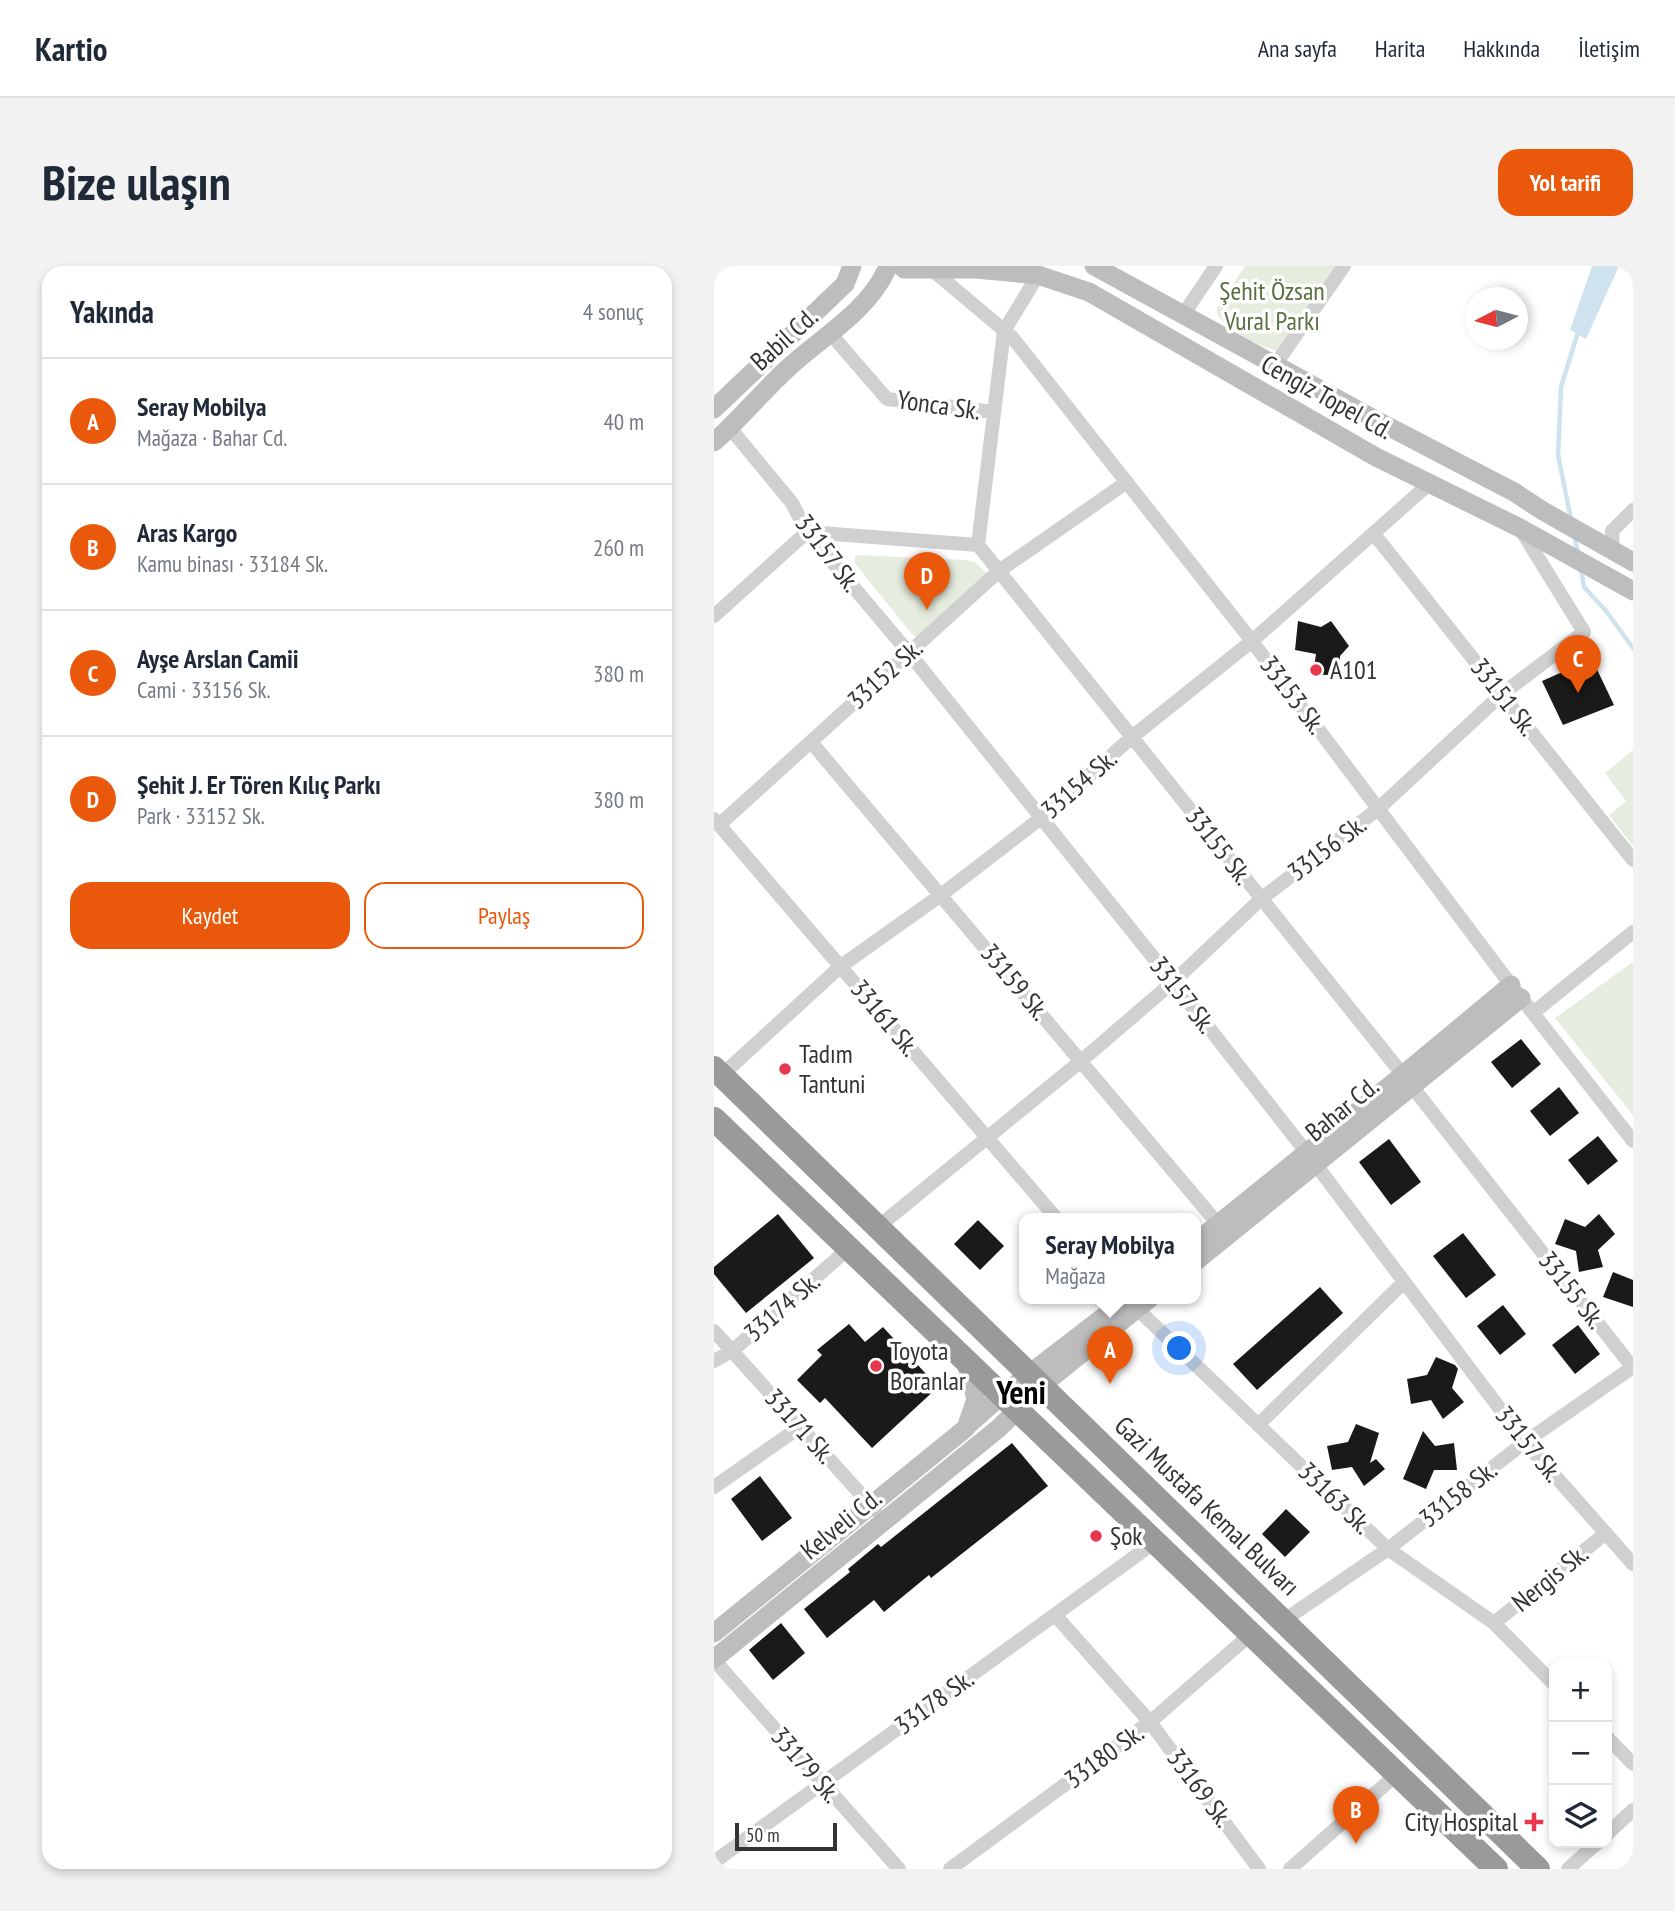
<!DOCTYPE html>
<html lang="tr">
<head>
<meta charset="utf-8">
<style>
  body { margin:0; font-family:"PT Sans Narrow",sans-serif; background:#f2f2f3; color:#1f2937 }
  .controls { position:absolute; right:21px; bottom:21px; display:grid; overflow:hidden; border-radius:14px; box-shadow:0 4px 10px #0003 }
  .controls button { width:63px; height:63px; display:grid; place-items:center; padding:0; border:0; border-bottom:2px solid #e0e1e3; background:#fff; color:#1f2937; font:35px sans-serif }
  .compass { position:absolute; left:751px; top:21px; width:63px; height:63px; border-radius:50%; background:#fff; box-shadow:0 4px 10px #0003; rotate:264deg }
  .scale { position:absolute; left:21px; bottom:18px; width:102px; box-sizing:border-box; padding-left:7px; border:4px solid #333; border-top:0; font-size:19px; line-height:24px; white-space:nowrap; color:#333; -webkit-text-stroke:5px #fff; paint-order:stroke }
  .you { position:absolute; left:466px; top:1083px; width:24px; height:24px; margin:-18px; border:5px solid #fff; border-radius:50%; background:#1a73e8; box-shadow:0 0 0 10px #1a73e833 }
  .badge { display:grid; place-items:center; width:46px; height:46px; border-radius:50%; background:#ea580c; color:#fff; font-size:23px; font-weight:700 }
  .pin { position:absolute; translate:-50% -58px; filter:drop-shadow(0 2px 4px #0008) }
  .pin::after { content:''; position:absolute; top:37px; width:24px; height:21px; background:inherit; clip-path:polygon(0 0,100% 0,50% 100%) }
  .popup { position:absolute; left:305px; top:947px; width:182px; height:91px; box-sizing:border-box; display:grid; place-content:center; border-radius:14px; background:#fff; filter:drop-shadow(0 2px 5px #0005); font-size:23px; white-space:nowrap; color:#747a83 }
  .popup b { font-size:26px; color:#1f2937 }
  .popup::after { content:''; position:absolute; left:50%; top:100%; margin-left:-14px; border:14px solid transparent; border-top-color:#fff }
  .list { margin:0; padding:0; list-style:none }
  h2 { display:flex; justify-content:space-between; align-items:center; height:91px; margin:0; padding:0 28px; font-size:30px }
  h2 small { font-size:23px; font-weight:400; color:#747a83 }
  .list li { display:grid; grid-template-columns:46px 1fr auto; gap:21px; align-items:center; box-sizing:border-box; height:126px; padding:0 28px; border-top:2px solid #e0e1e3 }
  .list b { display:block; font-size:26px; white-space:nowrap }
  .list p { margin:0; font-size:23px; white-space:nowrap; color:#747a83 }
  .list em { font-size:23px; font-style:normal; color:#747a83 }
  .actions { display:flex; gap:14px; padding:21px 28px }
  .actions a { flex:1; padding:16px 0; border:2px solid #ea580c; border-radius:21px; text-align:center; font-size:24px; color:#ea580c }
  .actions .main { background:#ea580c; color:#fff }
  .icon { flex:none; width:38px; height:38px; fill:none; stroke:currentColor; stroke-width:2; stroke-linecap:round; stroke-linejoin:round }
  .map { position:relative; flex:none; width:919px; height:1603px; overflow:hidden; border-radius:21px }
  header { display:flex; align-items:center; gap:42px; box-sizing:border-box; height:98px; padding:0 35px; background:#fff; border-bottom:2px solid #e0e1e3 }
  header strong { font-size:33px }
  nav { display:flex; gap:38px; margin-inline-start:auto; font-size:24px }
  .intro { display:flex; align-items:center; justify-content:space-between; box-sizing:border-box; height:168px; padding:0 42px }
  h1 { margin:0; font-size:49px }
  .button { padding:18px 32px; border-radius:21px; background:#ea580c; color:#fff; font-size:24px; font-weight:700 }
  main { display:flex; gap:42px; padding:0 42px }
  aside { flex:1; background:#fff; border-radius:21px; box-shadow:0 4px 10px #0003 }
  .map>svg:first-child { display:block }
</style>
</head>
<body>
<header>
<strong>Kartio</strong>
<nav><a>Ana sayfa</a><a>Harita</a><a>Hakkında</a><a>İletişim</a></nav>
</header>
<div class="intro"><h1>Bize ulaşın</h1><a class="button">Yol tarifi</a></div>
<main>
<aside>
<h2>Yakında<small>4 sonuç</small></h2>
<ul class="list">
<li><span class="badge">A</span><div><b>Seray Mobilya</b><p>Mağaza · Bahar Cd.</p></div><em>40 m</em></li>
<li><span class="badge">B</span><div><b>Aras Kargo</b><p>Kamu binası · 33184 Sk.</p></div><em>260 m</em></li>
<li><span class="badge">C</span><div><b>Ayşe Arslan Camii</b><p>Cami · 33156 Sk.</p></div><em>380 m</em></li>
<li><span class="badge">D</span><div><b>Şehit J. Er Tören Kılıç Parkı</b><p>Park · 33152 Sk.</p></div><em>380 m</em></li>
</ul>
<div class="actions"><a class="main">Kaydet</a><a>Paylaş</a></div>
</aside>
<div class="map">
<svg width="919" height="1603" viewBox="0 0 919 1603">
  <rect width="100%" height="100%" fill="#fff"/>
  <path fill="#e6ecde" d="M 531,0 L 625,0 L 565,86 C 549,81 501,61 503,42 Z
    M 142,289 L 252,294 L 262,297 L 273,308 L 207,375 L 197,367 L 143,300 L 140,296 Z
    M 919,484 L 919,580 L 895,549 L 912,535 L 891,507 Z
    M 919,696 L 919,849 L 841,752 Z"/>
  <path fill="#cee3ee" d="M 878,0 L 905,0 L 872,73 L 856,64 Z"/>
  <g fill="none" stroke-linecap="round" stroke-linejoin="round">
    <path stroke="#cee3ee" stroke-width="4.5" d="M 857,253 L 844,189 L 847,121 L 865,63
      M 860,268 L 864,287
      M 867,303 L 870,321 L 892,345 L 919,382"/>
  </g>
  <path fill="#1a1a1a" d="M 584,355 L 607,361 L 617,355 L 635,380 L 626,390 L 626,410 L 599,408 L 602,388 L 581,384 Z
    M 878,393 L 900,439 L 849,459 L 828,415 Z
    M 807,773 L 827,798 L 798,822 L 777,796 Z
    M 845,821 L 865,847 L 836,870 L 816,845 Z
    M 884,870 L 904,895 L 874,919 L 854,894 Z
    M 675,873 L 707,916 L 677,939 L 645,896 Z
    M 64,948 L 100,992 L 32,1047 L 0,1008 L 0,1001 Z
    M 885,948 L 901,968 L 884,984 L 889,1001 L 865,1006 L 862,985 L 841,978 L 851,953 L 871,961 Z
    M 264,954 L 290,980 L 266,1004 L 240,978 Z
    M 749,967 L 782,1009 L 752,1032 L 719,990 Z
    M 899,1006 L 919,1014 L 919,1041 L 889,1031 Z
    M 606,1021 L 629,1047 L 543,1124 L 519,1098 Z
    M 789,1039 L 812,1068 L 786,1089 L 763,1060 Z
    M 135,1058 L 151,1076 L 169,1061 L 224,1121 L 158,1182 L 111,1132 L 106,1137 L 83,1114 L 108,1089 L 103,1084 Z
    M 864,1059 L 886,1088 L 861,1108 L 838,1079 Z
    M 722,1091 L 741,1099 L 744,1103 L 738,1122 L 750,1136 L 729,1153 L 717,1134 L 697,1138 L 693,1113 L 713,1109 Z
    M 642,1158 L 665,1167 L 656,1197 L 662,1193 L 671,1203 L 650,1220 L 638,1201 L 618,1204 L 613,1180 L 634,1176 Z
    M 709,1165 L 721,1180 L 740,1177 L 743,1204 L 720,1204 L 712,1223 L 689,1213 Z
    M 298,1177 L 334,1220 L 217,1312 L 215,1309 L 170,1346 L 160,1334 L 113,1372 L 90,1343 L 136,1306 L 134,1303 L 164,1278 L 167,1281 Z
    M 46,1210 L 78,1252 L 48,1275 L 17,1233 Z
    M 572,1243 L 596,1266 L 571,1291 L 548,1268 Z
    M 67,1357 L 91,1387 L 59,1414 L 35,1384 Z"/>
  <g fill="none" stroke-linecap="round" stroke-linejoin="round">
    <path stroke="#d0d0d0" stroke-width="14" d="M 217,3 L 298,71 L 534,370 L 797,719 L 919,875
      M 324,9 L 290,65 L 264,279 L 689,809 L 919,1102
      M 469,49 L 502,0
      M 115,66 L 173,133 L 280,146
      M 561,99 L 630,0
      M 16,162 L 78,237 L 93,266 L 195,387 L 459,716 L 593,887 L 811,1176 L 919,1298
      M 660,268 L 919,594
      M 899,286 L 898,265 L 919,244
      M 0,350 L 93,266 L 264,279
      M 97,476 L 504,958
      M 0,553 L 342,952
      M 5,559 L 285,305 L 413,216
      M 819,747 L 919,666
      M 8,809 L 127,700 L 227,629 L 327,552 L 418,471 L 538,375 L 716,217
      M 164,961 L 367,795 L 459,716 L 547,633 L 664,543 L 788,428 L 870,366 L 807,264
      M 418,1038 L 674,1283 L 780,1357 L 840,1418
      M 0,1065 L 161,1244
      M 0,1095 L 18,1085 L 134,983
      M 544,1159 L 690,1016
      M 0,1221 L 86,1161
      M 341,1349 L 436,1456 L 545,1603
      M 569,1355 L 674,1283 L 811,1176 L 919,1101
      M 780,1357 L 892,1267
      M 0,1394 L 185,1603
      M 893,1471 L 919,1498
      M 893,1568 L 919,1544
      M 0,1596 L 441,1276
      M 236,1603 L 436,1456 L 537,1368
      M 576,1603 L 683,1508
      M 854,1603 L 883,1577"/>
    <path stroke="#bdbdbd" stroke-width="19" d="M 380,0 L 660,153 L 800,226 L 829,245 L 919,296
      M 190,3 L 262,3 L 324,9 L 375,26 L 662,191 L 806,262 L 919,325
      M 0,143 L 131,18 L 138,0
      M 0,176 C 26,153 47,127 73,103 C 106,72 152,47 172,5
      M 482,976 L 689,809 L 797,719
      M 482,995 L 807,732
      M 253,1160 L 288,1129 L 414,1032
      M 0,1367 L 252,1162 L 262,1133 L 251,1094
      M 0,1393 L 285,1162 L 327,1120 L 436,1032"/>
    <path stroke="#9a9a9a" stroke-width="24" d="M 0,802 L 824,1603
      M 0,853 L 782,1603"/>
  </g>
  <g fill="#e7384e" stroke="#fff" stroke-width="2.5">
    <circle cx="602" cy="404" r="7"/>
    <circle cx="71" cy="803" r="7"/>
    <circle cx="162" cy="1100" r="7"/>
    <circle cx="382" cy="1270" r="7"/>
    <path d="M816.5 1545.5h7v7h7v7h-7v7h-7v-7h-7v-7h7z"/>
  </g>
  <g text-anchor="middle" stroke-width="7" stroke-linejoin="round" paint-order="stroke">
    <g font-size="26" fill="#58703f" stroke="#fff">
      <text x="558" y="34">Şehit Özsan<tspan x="558" dy="30">Vural Parkı</tspan></text>
    </g>
    <g font-size="26" fill="#333" stroke="#fff">
      <text transform="translate(70 73) rotate(-42)" y="9">Babil Cd.</text>
      <text transform="translate(613 131) rotate(29)" y="9">Cengiz Topel Cd.</text>
      <text transform="translate(225 139) rotate(8)" y="9">Yonca Sk.</text>
      <text transform="translate(114 287) rotate(53)" y="9">33157 Sk.</text>
      <text transform="translate(171 408) rotate(-42)" y="9">33152 Sk.</text>
      <text transform="translate(579 429) rotate(53)" y="9">33153 Sk.</text>
      <text transform="translate(790 431) rotate(52)" y="9">33151 Sk.</text>
      <text transform="translate(365 518) rotate(-41)" y="9">33154 Sk.</text>
      <text transform="translate(505 580) rotate(52)" y="9">33155 Sk.</text>
      <text transform="translate(613 582) rotate(-37)" y="9">33156 Sk.</text>
      <text transform="translate(301 716) rotate(50)" y="9">33159 Sk.</text>
      <text transform="translate(469 729) rotate(52)" y="9">33157 Sk.</text>
      <text transform="translate(171 752) rotate(50)" y="9">33161 Sk.</text>
      <text transform="translate(628 843) rotate(-39)" y="9">Bahar Cd.</text>
      <text transform="translate(858 1024) rotate(52)" y="9">33155 Sk.</text>
      <text transform="translate(68 1041) rotate(-41)" y="9">33174 Sk.</text>
      <text transform="translate(86 1160) rotate(48)" y="9">33171 Sk.</text>
      <text transform="translate(815 1178) rotate(51)" y="9">33157 Sk.</text>
      <text transform="translate(744 1228) rotate(-38)" y="9">33158 Sk.</text>
      <text transform="translate(621 1232) rotate(44)" y="9">33163 Sk.</text>
      <text transform="translate(493 1240) rotate(44)" y="9">Gazi Mustafa Kemal Bulvarı</text>
      <text transform="translate(127 1258) rotate(-39)" y="9">Kelveli Cd.</text>
      <text transform="translate(836 1312) rotate(-39)" y="9">Nergis Sk.</text>
      <text transform="translate(220 1436) rotate(-36)" y="9">33178 Sk.</text>
      <text transform="translate(390 1490) rotate(-36)" y="9">33180 Sk.</text>
      <text transform="translate(92 1499) rotate(49)" y="9">33179 Sk.</text>
      <text transform="translate(486 1522) rotate(53)" y="9">33169 Sk.</text>
    </g>
    <g font-size="26" fill="#333" stroke="#fff" text-anchor="start">
      <text x="616" y="413">A101</text>
      <text x="85" y="797">Tadım<tspan x="85" dy="30">Tantuni</tspan></text>
      <text x="176" y="1094">Toyota<tspan x="176" dy="30">Boranlar</tspan></text>
      <text x="396" y="1279">Şok</text>
      <text x="804" y="1565" text-anchor="end">City Hospital</text>
    </g>
    <g font-size="33" font-weight="bold" fill="#000" stroke="#fff">
      <text x="307" y="1138">Yeni</text>
    </g>
  </g>
</svg>
<div class="controls">
<button>+</button>
<button>−</button>
<button><svg class="icon" aria-label="layers" viewBox="0 0 24 24"><path d="M12 4l9 5-9 5-9-5zM3 14l9 5 9-5"/></svg></button>
</div>
<svg class="compass" viewBox="-18 -18 36 36"><path d="M0-13l5 13h-10z" fill="#e53935"/><path d="M0 13l5-13h-10z" fill="#747a83"/></svg>
<div class="scale">50 m</div>
<div class="you"></div>
<div class="pin badge" style="left:396px;top:1118px">A</div>
<div class="popup"><b>Seray Mobilya</b>Mağaza</div>
<div class="pin badge" style="left:642px;top:1578px">B</div>
<div class="pin badge" style="left:864px;top:427px">C</div>
<div class="pin badge" style="left:213px;top:344px">D</div>
</div>
</main>
</body>
</html>
